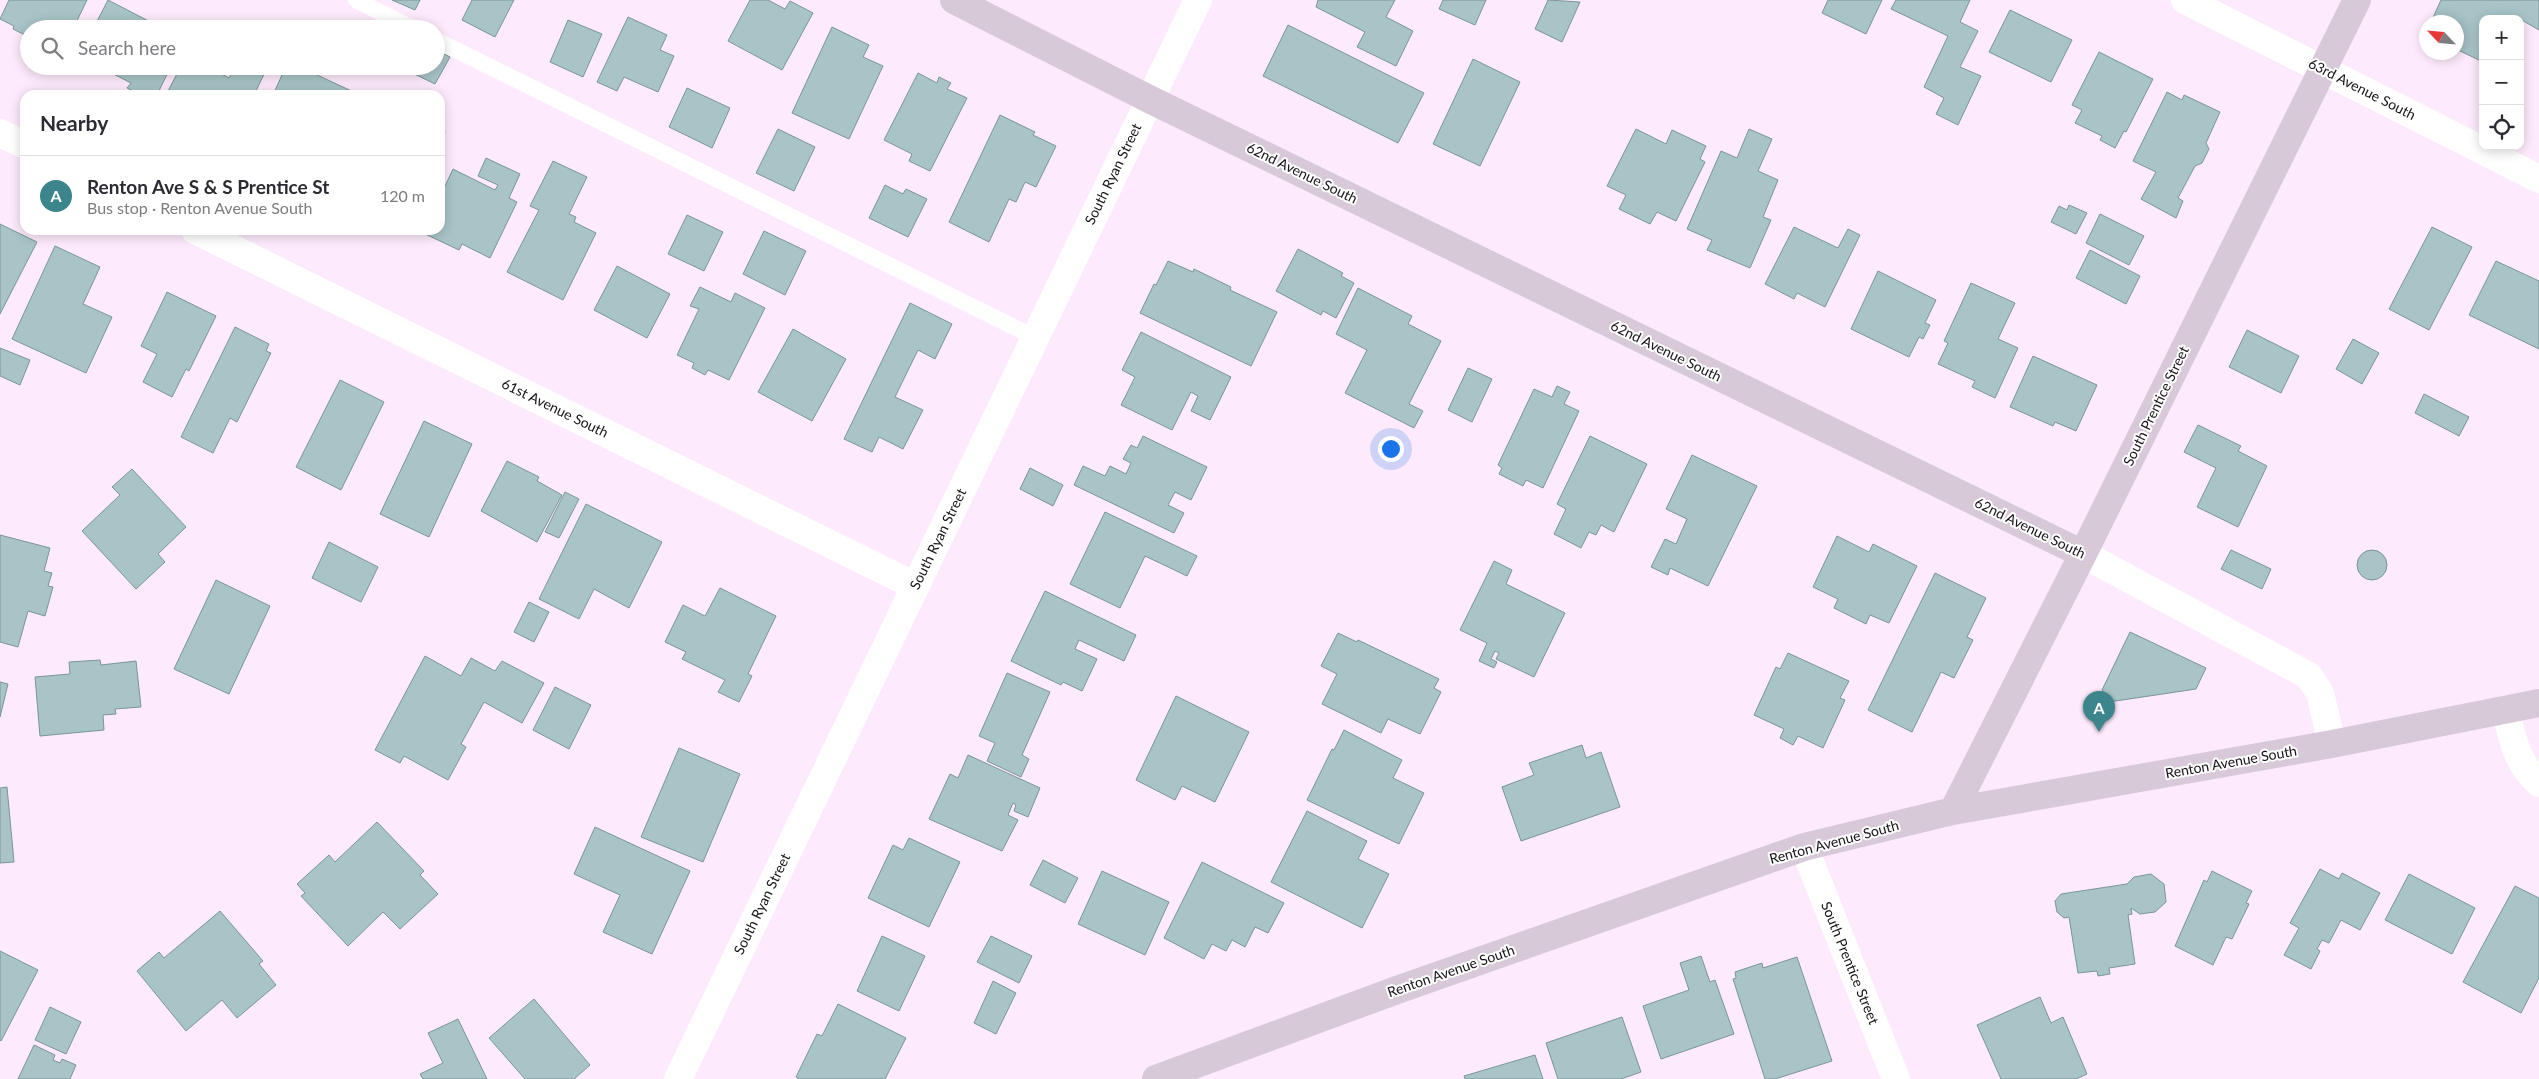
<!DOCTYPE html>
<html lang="en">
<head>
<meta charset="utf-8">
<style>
  body { margin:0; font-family:Lato,sans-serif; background:#f7f7f7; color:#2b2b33 }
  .controls { position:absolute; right:15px; top:15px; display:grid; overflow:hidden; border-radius:10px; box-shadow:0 2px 12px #0003 }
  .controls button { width:45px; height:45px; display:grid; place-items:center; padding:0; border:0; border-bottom:1px solid #e1e1e2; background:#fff; color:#2b2b33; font:25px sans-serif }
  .compass { position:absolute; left:2419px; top:15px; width:45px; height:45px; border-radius:50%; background:#fff; box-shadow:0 2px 12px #0003; rotate:296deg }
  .you { position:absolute; left:1390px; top:448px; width:18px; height:18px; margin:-12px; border:4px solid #fff; border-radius:50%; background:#1a73e8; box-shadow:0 0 0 8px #1a73e833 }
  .badge { display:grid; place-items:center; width:32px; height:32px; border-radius:50%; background:#3d858c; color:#fff; font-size:16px; font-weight:700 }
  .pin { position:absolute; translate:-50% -41px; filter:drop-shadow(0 1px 2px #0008) }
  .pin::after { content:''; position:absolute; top:26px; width:18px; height:15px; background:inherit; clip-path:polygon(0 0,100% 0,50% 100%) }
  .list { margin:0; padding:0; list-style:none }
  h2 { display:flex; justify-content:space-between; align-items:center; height:65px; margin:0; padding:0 20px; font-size:21px }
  h2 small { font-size:16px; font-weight:400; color:#7c7c81 }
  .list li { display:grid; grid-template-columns:32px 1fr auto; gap:15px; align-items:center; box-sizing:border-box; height:80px; padding:0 20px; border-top:1px solid #e1e1e2 }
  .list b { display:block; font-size:19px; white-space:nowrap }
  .list p { margin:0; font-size:16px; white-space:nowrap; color:#7c7c81 }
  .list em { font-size:16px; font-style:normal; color:#7c7c81 }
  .icon { flex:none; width:28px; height:28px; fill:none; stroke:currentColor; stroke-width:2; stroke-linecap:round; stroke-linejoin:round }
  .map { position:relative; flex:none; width:2539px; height:1079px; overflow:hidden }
  .search { position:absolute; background:#fff; box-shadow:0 2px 12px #0003; left:20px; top:20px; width:425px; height:55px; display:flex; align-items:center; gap:12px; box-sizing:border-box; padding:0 18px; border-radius:28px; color:#7c7c81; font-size:19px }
  .panel { position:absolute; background:#fff; box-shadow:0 2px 12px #0003; left:20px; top:90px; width:425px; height:145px; border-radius:15px }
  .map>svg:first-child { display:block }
</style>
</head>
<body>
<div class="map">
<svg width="2539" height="1079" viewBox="0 0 2539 1079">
  <rect width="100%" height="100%" fill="#fdeafc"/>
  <path fill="#a8c4c7" stroke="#7a9598" d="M 9,0 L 87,0 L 73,29 L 29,29 L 29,37 L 13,29 L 14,26 L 0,19 Z
    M 108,0 L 164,29 L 93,29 Z
    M 392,0 L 420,0 L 415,10 Z
    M 472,0 L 514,0 L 495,37 L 462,20 Z
    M 750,0 L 768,0 L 785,9 L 790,1 L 813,13 L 782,70 L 728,41 Z
    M 1318,0 L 1395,0 L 1386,17 L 1413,31 L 1396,66 L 1357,47 L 1365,32 L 1316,7 Z
    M 1443,0 L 1486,0 L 1475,25 L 1439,9 Z
    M 1548,0 L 1580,2 L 1562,42 L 1535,29 Z
    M 1828,0 L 1882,0 L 1866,34 L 1822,13 Z
    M 1896,0 L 1970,0 L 1960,22 L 1978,31 L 1960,67 L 1981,76 L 1958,125 L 1936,114 L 1944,98 L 1924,87 L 1948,36 L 1891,9 Z
    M 2441,0 L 2539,0 L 2539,30 L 2520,19 L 2483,19 L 2483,62 L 2456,49 L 2456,22 L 2431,22 Z
    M 2010,10 L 2072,40 L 2051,82 L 1989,52 Z
    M 628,17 L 667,35 L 660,50 L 674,56 L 658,92 L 624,77 L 617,91 L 597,82 Z
    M 568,20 L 602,34 L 583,77 L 550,62 Z
    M 1288,25 L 1424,93 L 1398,143 L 1263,76 Z
    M 832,27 L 869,45 L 863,57 L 883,66 L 849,139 L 792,113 Z
    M 436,50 L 450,57 L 435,84 L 398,66 L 436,66 Z
    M 2099,52 L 2153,79 L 2126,132 L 2124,131 L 2115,148 L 2100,140 L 2102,136 L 2075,123 L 2082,110 L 2072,105 Z
    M 1473,59 L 1520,82 L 1480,166 L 1433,144 Z
    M 98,66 L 171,66 L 157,95 L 141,95 L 127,88 L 131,83 Z
    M 181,66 L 207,66 L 229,78 L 235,66 L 268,66 L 254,95 L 166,95 Z
    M 286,66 L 298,66 L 360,95 L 273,95 Z
    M 918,73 L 937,83 L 939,77 L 951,83 L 947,89 L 967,98 L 930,171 L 909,161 L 912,154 L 884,140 Z
    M 687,88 L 730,108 L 712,148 L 669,127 Z
    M 2167,92 L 2182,100 L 2184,95 L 2220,112 L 2206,143 L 2209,149 L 2202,163 L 2195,166 L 2178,198 L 2183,201 L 2176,218 L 2141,199 L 2156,172 L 2133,161 Z
    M 1000,115 L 1035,132 L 1033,135 L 1056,146 L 1036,187 L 1025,182 L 1016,202 L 1009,199 L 989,242 L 949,222 Z
    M 778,129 L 815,147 L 794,191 L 756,173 Z
    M 1636,129 L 1666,144 L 1672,130 L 1706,146 L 1700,159 L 1705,162 L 1676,221 L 1657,212 L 1650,224 L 1619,209 L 1626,195 L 1607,186 Z
    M 1749,129 L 1772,139 L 1758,171 L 1778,180 L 1763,217 L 1771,220 L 1750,268 L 1707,250 L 1712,240 L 1687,229 L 1721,151 L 1737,158 Z
    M 440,130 L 445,132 L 440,145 Z
    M 486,158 L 520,174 L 509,198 L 517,202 L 490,258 L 462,244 L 459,250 L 423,233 L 424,230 L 440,230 L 440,197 L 453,169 L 495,190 L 498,185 L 478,176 Z
    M 553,161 L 587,177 L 569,214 L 576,217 L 574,222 L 596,233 L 563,300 L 507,272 L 539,210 L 530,206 Z
    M 885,185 L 903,194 L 906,189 L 927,199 L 908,237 L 869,218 Z
    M 2069,205 L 2087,213 L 2076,234 L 2051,222 L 2059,206 L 2067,210 Z
    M 2100,214 L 2144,236 L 2129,265 L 2086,243 Z
    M 687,215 L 723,232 L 704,271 L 668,254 Z
    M 0,224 L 37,242 L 0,314 Z
    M 1794,227 L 1838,248 L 1848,229 L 1860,235 L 1825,307 L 1797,293 L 1794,299 L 1765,284 Z
    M 2432,227 L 2472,247 L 2429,330 L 2389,309 Z
    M 764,231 L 806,251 L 785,295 L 743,274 Z
    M 55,246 L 100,267 L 83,304 L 112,317 L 86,373 L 12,339 Z
    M 1298,249 L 1343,273 L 1341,276 L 1354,283 L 1336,318 L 1323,311 L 1321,315 L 1276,291 Z
    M 2090,250 L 2140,276 L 2126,304 L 2076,278 Z
    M 1168,261 L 1193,272 L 1194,269 L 1231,287 L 1230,290 L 1277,312 L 1251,366 L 1140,313 L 1154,284 L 1156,285 Z
    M 2496,261 L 2539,281 L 2539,349 L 2469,315 Z
    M 617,266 L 670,294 L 647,338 L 594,310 Z
    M 1878,271 L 1936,300 L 1925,323 L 1930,325 L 1923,339 L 1919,337 L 1909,357 L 1851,329 Z
    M 1971,283 L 2015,303 L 1998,339 L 2018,348 L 1995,398 L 1972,387 L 1975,381 L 1938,364 L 1948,343 L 1944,341 Z
    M 700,287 L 731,302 L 735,293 L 765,308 L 729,380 L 708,370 L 705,375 L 692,368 L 694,363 L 677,355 L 699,309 L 690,306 Z
    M 1358,288 L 1412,316 L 1408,324 L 1441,341 L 1409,404 L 1423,411 L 1414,428 L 1345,393 L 1367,350 L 1336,334 Z
    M 167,292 L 216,316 L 189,371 L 186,369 L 172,397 L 143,382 L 157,354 L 141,346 Z
    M 910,303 L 952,324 L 935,359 L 918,350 L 895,397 L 923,410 L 903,449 L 879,437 L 872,452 L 844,439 Z
    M 235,327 L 269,344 L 266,351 L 271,353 L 237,422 L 230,418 L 213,453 L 181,437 Z
    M 793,329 L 846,359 L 812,421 L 758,392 Z
    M 2247,330 L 2299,356 L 2281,393 L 2229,367 Z
    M 1141,332 L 1231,377 L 1210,420 L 1191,411 L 1198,396 L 1191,392 L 1172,430 L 1121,405 L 1135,377 L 1122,370 Z
    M 2353,339 L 2379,353 L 2362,384 L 2336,369 Z
    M 0,348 L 30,360 L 20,385 L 0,376 Z
    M 2033,356 L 2097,385 L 2076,431 L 2055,422 L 2053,426 L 2010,407 Z
    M 1468,368 L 1492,379 L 1472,422 L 1448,410 Z
    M 340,380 L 384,402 L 341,490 L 296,467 Z
    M 1557,386 L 1570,392 L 1564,404 L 1579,411 L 1543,488 L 1526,480 L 1523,486 L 1499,474 L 1502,468 L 1498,465 L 1534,389 L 1552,397 Z
    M 2424,394 L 2469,417 L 2459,436 L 2415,413 Z
    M 424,421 L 472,444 L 429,537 L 380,514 Z
    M 2198,425 L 2241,446 L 2238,451 L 2267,466 L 2238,527 L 2197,507 L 2216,468 L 2184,452 Z
    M 1143,436 L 1207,467 L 1191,500 L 1175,492 L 1168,505 L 1184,513 L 1174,533 L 1074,485 L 1083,466 L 1105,476 L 1110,466 L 1126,474 L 1131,463 L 1123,459 L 1131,445 L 1137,448 Z
    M 1590,436 L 1647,464 L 1614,532 L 1601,525 L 1596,535 L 1589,532 L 1581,548 L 1554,534 L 1566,509 L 1557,504 Z
    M 1692,455 L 1757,486 L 1708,586 L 1670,568 L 1668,575 L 1651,567 L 1665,539 L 1676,544 L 1687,519 L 1666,509 Z
    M 507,461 L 539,477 L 537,481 L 562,495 L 537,542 L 481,511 Z
    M 1030,468 L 1063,485 L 1053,506 L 1020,489 Z
    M 132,469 L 186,527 L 158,554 L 165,562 L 136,589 L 82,531 L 120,495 L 112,487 Z
    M 565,492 L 579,499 L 559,538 L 545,532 Z
    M 586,504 L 662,542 L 629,608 L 594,589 L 579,619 L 539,599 Z
    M 1105,512 L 1197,556 L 1187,576 L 1145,556 L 1120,608 L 1070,584 Z
    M 0,535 L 50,548 L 44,571 L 52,573 L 48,586 L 53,587 L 45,616 L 28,611 L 18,647 L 0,642 Z
    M 1837,536 L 1869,552 L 1873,544 L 1917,566 L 1889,623 L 1870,615 L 1866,624 L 1834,608 L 1838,599 L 1813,587 Z
    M 329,542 L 378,567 L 361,602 L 312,578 Z
    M2357 565a15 15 0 1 1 30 0a15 15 0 1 1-30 0Z
    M 2231,550 L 2271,569 L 2262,589 L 2221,569 Z
    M 1494,561 L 1512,570 L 1506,584 L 1565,613 L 1534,677 L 1496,659 L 1499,653 L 1495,651 L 1491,659 L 1497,662 L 1494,668 L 1479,661 L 1487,643 L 1460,630 Z
    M 1935,573 L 1986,598 L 1967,637 L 1973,640 L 1954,678 L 1941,672 L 1912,732 L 1868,710 Z
    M 216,580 L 270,606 L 229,694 L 174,669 Z
    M 720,588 L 776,616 L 748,674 L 752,676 L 739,702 L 718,692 L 725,680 L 682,659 L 686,652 L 665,642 L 683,605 L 705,616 Z
    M 1045,591 L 1136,635 L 1124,661 L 1079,640 L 1075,649 L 1097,659 L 1082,691 L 1063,682 L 1061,685 L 1011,661 Z
    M 529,602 L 549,612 L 534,642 L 514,632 Z
    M 2130,632 L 2206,668 L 2196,689 L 2109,702 L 2102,690 Z
    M 1338,633 L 1357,642 L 1358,640 L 1439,679 L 1434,688 L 1441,692 L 1420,734 L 1388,719 L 1381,733 L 1322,704 L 1337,674 L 1321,666 Z
    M 1788,653 L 1849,681 L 1840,698 L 1845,700 L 1823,748 L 1798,736 L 1793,745 L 1780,738 L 1784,729 L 1754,715 L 1776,667 L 1780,669 Z
    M 425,656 L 461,676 L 471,658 L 495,671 L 502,661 L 544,683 L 522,723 L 484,702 L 461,744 L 466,747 L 448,780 L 404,756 L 400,763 L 375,750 Z
    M 100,660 L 101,665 L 136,661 L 141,707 L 115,709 L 116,714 L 103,715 L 104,730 L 40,736 L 35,677 L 70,674 L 69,662 Z
    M 1007,673 L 1050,692 L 1022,755 L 1029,759 L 1021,777 L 987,761 L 995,743 L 979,736 Z
    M 0,682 L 8,684 L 0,717 Z
    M 555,687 L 591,705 L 569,749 L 533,730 Z
    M 1176,696 L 1249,732 L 1215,802 L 1182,786 L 1175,800 L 1136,780 Z
    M 1344,730 L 1402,760 L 1393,778 L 1424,793 L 1399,844 L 1307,800 L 1332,749 L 1334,750 Z
    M 1582,745 L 1586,758 L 1601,752 L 1620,807 L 1521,841 L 1502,787 L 1534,775 L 1529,763 Z
    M 679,748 L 740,774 L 703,862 L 641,837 Z
    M 968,755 L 1040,788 L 1028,817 L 1014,811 L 1016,805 L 1013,803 L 1008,815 L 1018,820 L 1002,851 L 929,819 L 950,774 L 958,778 Z
    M 7,787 L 14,862 L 0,863 L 0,788 Z
    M 1307,811 L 1367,841 L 1358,859 L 1389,874 L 1362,928 L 1271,882 Z
    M 377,822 L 424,871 L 420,875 L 438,894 L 400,929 L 383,912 L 348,946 L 301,896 L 305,893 L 297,884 L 329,855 L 335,862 Z
    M 595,827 L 690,871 L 652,954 L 603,932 L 620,895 L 574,874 Z
    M 909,838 L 960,862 L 929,927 L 868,898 L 893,845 L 903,850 Z
    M 1043,860 L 1078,878 L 1065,903 L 1030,885 Z
    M 1202,862 L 1284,903 L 1268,933 L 1255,927 L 1245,947 L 1232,940 L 1226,951 L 1212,944 L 1204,959 L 1164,938 Z
    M 2320,869 L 2339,879 L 2342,873 L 2380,893 L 2360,930 L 2341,920 L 2329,943 L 2322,940 L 2317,949 L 2320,951 L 2311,969 L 2284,955 L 2299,928 L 2290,923 Z
    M 1102,871 L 1169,902 L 1145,955 L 1078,924 Z
    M 2212,871 L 2252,891 L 2246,903 L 2249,904 L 2232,939 L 2226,937 L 2213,965 L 2175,946 L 2204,880 L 2207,882 Z
    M 2151,874 L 2164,884 L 2166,902 L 2155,912 L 2140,914 L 2131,908 L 2132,914 L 2128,915 L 2135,964 L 2109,968 L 2110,974 L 2098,976 L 2097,971 L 2078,973 L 2069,917 L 2064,918 L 2057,912 L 2055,901 L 2061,894 L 2127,884 L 2134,877 Z
    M 2409,874 L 2475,908 L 2452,954 L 2385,920 Z
    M 2515,886 L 2539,898 L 2539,978 L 2521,1013 L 2463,982 Z
    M 220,911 L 263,961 L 259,964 L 276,985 L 237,1018 L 222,1000 L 186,1031 L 137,971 L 159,952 L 164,958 Z
    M 882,936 L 925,956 L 899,1011 L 857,991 Z
    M 991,936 L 1032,956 L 1019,983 L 977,962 Z
    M 0,951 L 38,970 L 1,1041 L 0,1040 Z
    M 1701,956 L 1710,982 L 1715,980 L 1734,1034 L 1661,1059 L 1643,1006 L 1689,990 L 1680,963 Z
    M 1797,957 L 1832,1061 L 1775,1079 L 1765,1079 L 1733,979 L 1736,978 L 1735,972 L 1762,963 L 1763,968 Z
    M 993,981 L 1016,993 L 996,1034 L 974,1023 Z
    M 2040,997 L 2051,1023 L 2063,1017 L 2087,1074 L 2076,1079 L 2001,1079 L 1977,1025 Z
    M 534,999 L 590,1065 L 574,1079 L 525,1079 L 489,1038 Z
    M 838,1004 L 906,1038 L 885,1079 L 800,1079 L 796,1077 L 817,1034 L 822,1036 Z
    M 50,1007 L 81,1022 L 66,1054 L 35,1040 Z
    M 1622,1017 L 1641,1072 L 1621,1079 L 1558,1079 L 1546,1043 Z
    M 458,1019 L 487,1079 L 423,1079 L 420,1074 L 443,1063 L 428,1033 Z
    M 34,1045 L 55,1055 L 53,1060 L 60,1063 L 62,1059 L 76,1065 L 70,1079 L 18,1079 Z
    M 1535,1055 L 1543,1079 L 1465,1079 L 1464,1076 Z"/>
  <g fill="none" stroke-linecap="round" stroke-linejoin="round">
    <path stroke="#fff" stroke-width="16" d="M 356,0 L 414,29
      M 436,40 L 1034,337"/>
    <path stroke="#fff" stroke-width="28" d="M 2185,0 L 2539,179
      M 0,133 L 25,145
      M 195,230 L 915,586
      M 2083,554 L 2309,676 L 2320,693 L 2332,744
      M 2506,709 C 2512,739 2516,762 2539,783
      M 1804,847 L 1896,1079
      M 678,1079 L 1198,0"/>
    <path stroke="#d8c9d8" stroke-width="28" d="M 954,0 L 1149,99 L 2083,554
      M 1953,811 L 2083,554 L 2357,0
      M 1156,1079 L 1397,990 L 1804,847 L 1953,811 L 2332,744 L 2539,703"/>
  </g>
  <g text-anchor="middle" stroke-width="4" stroke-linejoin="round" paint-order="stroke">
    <g font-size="14" fill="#161016" stroke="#fff">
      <text transform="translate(2362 89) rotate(27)" y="5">63rd Avenue South</text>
      <text transform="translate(1302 173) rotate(26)" y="5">62nd Avenue South</text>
      <text transform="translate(1113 174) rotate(-64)" y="5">South Ryan Street</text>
      <text transform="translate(1666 351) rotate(26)" y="5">62nd Avenue South</text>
      <text transform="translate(2156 406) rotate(-64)" y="5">South Prentice Street</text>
      <text transform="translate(555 408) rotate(26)" y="5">61st Avenue South</text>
      <text transform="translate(2030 528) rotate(26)" y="5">62nd Avenue South</text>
      <text transform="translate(938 539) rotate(-64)" y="5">South Ryan Street</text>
      <text transform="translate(2231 762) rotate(-10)" y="5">Renton Avenue South</text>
      <text transform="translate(1834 842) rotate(-15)" y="5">Renton Avenue South</text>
      <text transform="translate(762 904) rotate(-64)" y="5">South Ryan Street</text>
      <text transform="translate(1850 963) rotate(68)" y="5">South Prentice Street</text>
      <text transform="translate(1451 971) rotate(-19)" y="5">Renton Avenue South</text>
    </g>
  </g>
</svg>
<div class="controls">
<button>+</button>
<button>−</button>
<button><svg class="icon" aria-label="locate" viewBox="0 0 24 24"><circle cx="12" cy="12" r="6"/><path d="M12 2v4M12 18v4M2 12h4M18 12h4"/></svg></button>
</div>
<svg class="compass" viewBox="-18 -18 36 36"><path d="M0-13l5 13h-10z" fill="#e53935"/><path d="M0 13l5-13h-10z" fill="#7c7c81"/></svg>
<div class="you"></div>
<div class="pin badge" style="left:2099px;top:732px">A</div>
<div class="search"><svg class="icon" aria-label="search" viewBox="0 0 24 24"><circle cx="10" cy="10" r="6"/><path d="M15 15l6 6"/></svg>Search here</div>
<section class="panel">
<h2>Nearby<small></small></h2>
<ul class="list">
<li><span class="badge">A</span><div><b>Renton Ave S &amp; S Prentice St</b><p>Bus stop · Renton Avenue South</p></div><em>120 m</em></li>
</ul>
</section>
</div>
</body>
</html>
